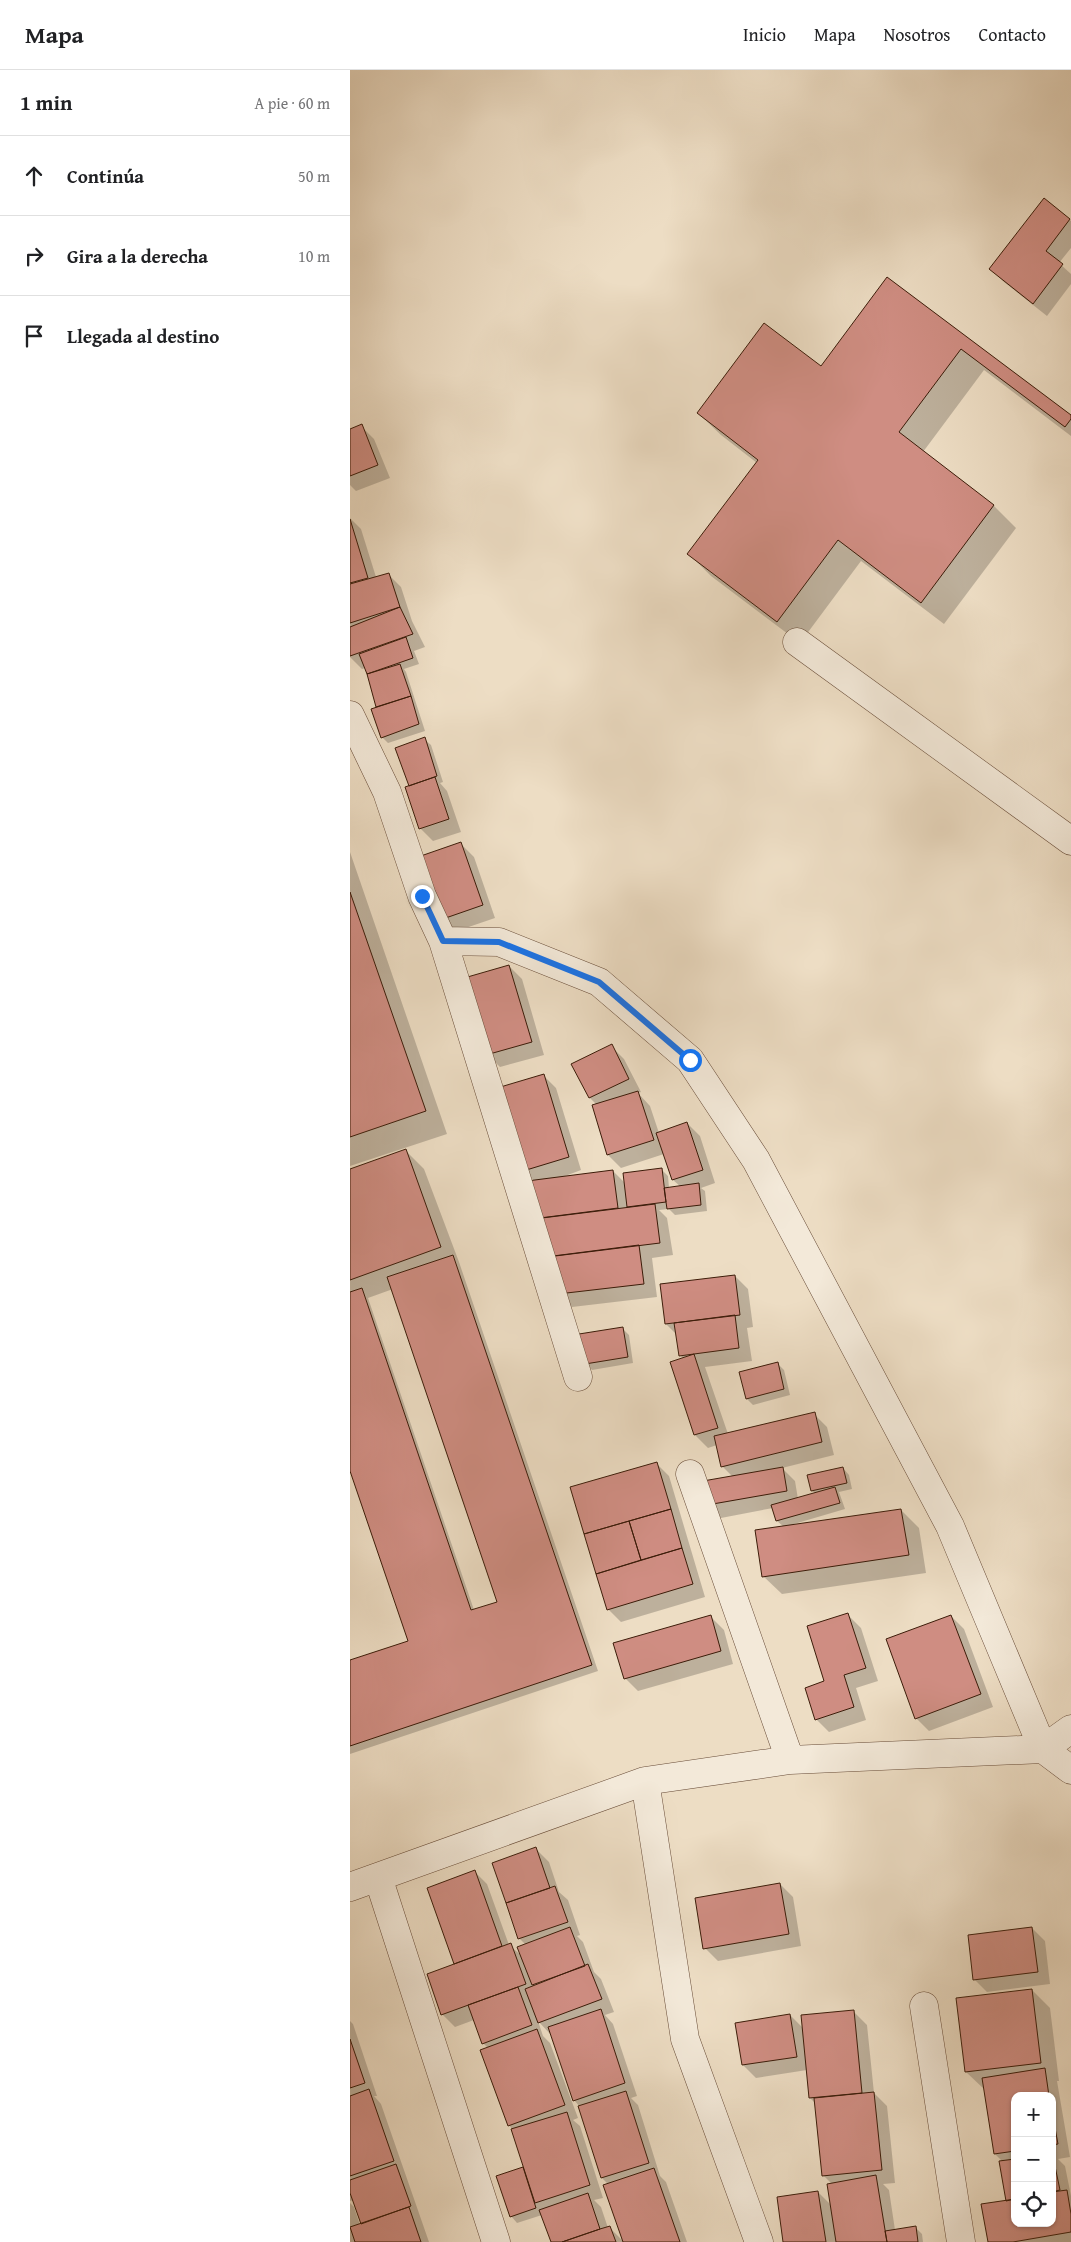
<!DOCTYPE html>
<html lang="es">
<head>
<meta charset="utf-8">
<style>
  body { margin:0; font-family:"Gentium Book Plus",serif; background:#f2f2f2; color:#202124 }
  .controls { position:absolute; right:15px; bottom:15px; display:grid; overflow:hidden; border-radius:10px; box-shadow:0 1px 4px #0004 }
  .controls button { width:45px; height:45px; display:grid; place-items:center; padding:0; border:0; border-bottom:1px solid #e0e0e0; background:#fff; color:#202124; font:25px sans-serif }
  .stop { position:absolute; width:15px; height:15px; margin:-11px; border:4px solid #1a73e8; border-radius:50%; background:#fff }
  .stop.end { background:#1a73e8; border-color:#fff; box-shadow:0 1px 5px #0008 }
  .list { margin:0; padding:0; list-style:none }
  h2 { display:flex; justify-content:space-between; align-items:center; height:65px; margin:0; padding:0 20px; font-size:21px }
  h2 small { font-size:16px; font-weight:400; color:#757577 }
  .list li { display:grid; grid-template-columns:32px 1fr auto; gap:15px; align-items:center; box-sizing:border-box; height:80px; padding:0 20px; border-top:1px solid #e0e0e0 }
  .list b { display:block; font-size:19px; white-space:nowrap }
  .list em { font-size:16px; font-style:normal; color:#757577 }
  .icon { flex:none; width:28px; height:28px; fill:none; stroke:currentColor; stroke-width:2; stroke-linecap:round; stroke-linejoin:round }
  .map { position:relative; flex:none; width:721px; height:2172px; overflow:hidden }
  header { display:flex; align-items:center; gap:30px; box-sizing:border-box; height:70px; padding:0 25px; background:#fff; border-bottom:1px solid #e0e0e0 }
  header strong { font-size:24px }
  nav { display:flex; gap:28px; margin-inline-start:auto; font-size:18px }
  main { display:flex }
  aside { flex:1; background:#fff }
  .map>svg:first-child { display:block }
</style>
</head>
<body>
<header>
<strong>Mapa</strong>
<nav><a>Inicio</a><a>Mapa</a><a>Nosotros</a><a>Contacto</a></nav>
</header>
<main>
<aside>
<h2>1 min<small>A pie · 60 m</small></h2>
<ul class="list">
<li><svg class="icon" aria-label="ahead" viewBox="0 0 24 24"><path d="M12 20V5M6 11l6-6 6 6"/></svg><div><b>Continúa</b></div><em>50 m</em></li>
<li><svg class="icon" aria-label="right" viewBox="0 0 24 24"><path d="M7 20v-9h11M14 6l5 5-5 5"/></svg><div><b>Gira a la derecha</b></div><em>10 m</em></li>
<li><svg class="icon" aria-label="arrive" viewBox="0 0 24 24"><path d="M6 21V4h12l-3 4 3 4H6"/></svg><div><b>Llegada al destino</b></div></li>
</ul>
</aside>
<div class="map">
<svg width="721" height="2172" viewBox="0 0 721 2172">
  <rect width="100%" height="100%" fill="#edddc4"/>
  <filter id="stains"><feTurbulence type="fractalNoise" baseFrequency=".004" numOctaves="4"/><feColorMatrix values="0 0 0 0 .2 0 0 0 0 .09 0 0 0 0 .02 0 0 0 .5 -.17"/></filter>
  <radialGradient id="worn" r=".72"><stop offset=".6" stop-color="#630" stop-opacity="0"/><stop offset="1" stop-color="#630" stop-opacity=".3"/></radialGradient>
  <path fill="#0003" fill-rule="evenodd" d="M 694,130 L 721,151 L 721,178 L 709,193 L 721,204 L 721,214 L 697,246 L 654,212 L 641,199 Z
    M 538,209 L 721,347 L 721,366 L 634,300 L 573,382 L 644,436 L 666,458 L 594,554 L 511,491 L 450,573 L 361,506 L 339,484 L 407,393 L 371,365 L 348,343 L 471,298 Z
    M 11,356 L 24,369 L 40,408 L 6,421 L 0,415 L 0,360 Z
    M 0,448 L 11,459 L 26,507 L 38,504 L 51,517 L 62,551 L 75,577 L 64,581 L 69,594 L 54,599 L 56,602 L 75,661 L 38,673 L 32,667 L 28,638 L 15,598 L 12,599 L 0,587 Z
    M 74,669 L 81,675 L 93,712 L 90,713 L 97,721 L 111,762 L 83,771 L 70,758 L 60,717 Z
    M 111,774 L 124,787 L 145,848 L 101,863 L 88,850 Z
    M 0,782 L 97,1064 L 0,1096 Z
    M 159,896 L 172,909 L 194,985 L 150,997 L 137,984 Z
    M 261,976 L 274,989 L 291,1022 L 288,1023 L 300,1036 L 309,1063 L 337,1053 L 350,1066 L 365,1113 L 351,1118 L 355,1121 L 357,1141 L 325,1145 L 319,1139 L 309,1140 L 317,1148 L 323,1185 L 302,1188 L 307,1227 L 222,1237 L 209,1224 L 198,1187 L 184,1111 L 174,1100 L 193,1005 L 206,1018 L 231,1100 L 210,1108 L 263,1101 L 275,1113 L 311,1099 L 318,1106 L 319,1118 L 331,1117 L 323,1110 L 314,1084 L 271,1098 L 258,1085 L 243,1036 L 247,1035 L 240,1028 L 223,995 Z
    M 56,1081 L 74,1099 L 109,1192 L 248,1601 L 0,1684 L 0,1592 L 59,1572 L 0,1397 L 0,1101 ZM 43,1219 L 149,1532 L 124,1540 L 18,1228 Z
    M 385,1206 L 398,1219 L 403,1257 L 397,1258 L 402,1291 L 355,1297 L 378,1364 L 464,1344 L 477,1357 L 484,1385 L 432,1398 L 445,1411 L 448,1429 L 466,1424 L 462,1421 L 493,1398 L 499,1405 L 502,1419 L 489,1422 L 495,1439 L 444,1454 L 444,1456 L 551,1440 L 569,1458 L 576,1503 L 432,1524 L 413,1506 L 434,1457 L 427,1451 L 423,1438 L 371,1448 L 358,1435 L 383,1407 L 372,1396 L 367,1375 L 358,1378 L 345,1365 L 334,1289 L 330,1285 L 327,1265 L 316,1254 Z
    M 273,1259 L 279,1265 L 283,1293 L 242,1300 L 236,1293 Z
    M 427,1293 L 434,1300 L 440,1325 L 403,1335 L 397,1329 Z
    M 306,1393 L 319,1406 L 355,1527 L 271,1552 L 258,1539 L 222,1418 Z
    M 498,1545 L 511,1558 L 528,1611 L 506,1618 L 516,1650 L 479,1662 L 466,1649 L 476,1612 Z
    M 601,1546 L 614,1559 L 643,1637 L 579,1661 L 566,1648 Z
    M 361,1547 L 374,1560 L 383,1594 L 288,1621 L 275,1608 Z
    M 186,1779 L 199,1792 L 209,1822 L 218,1830 L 230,1865 L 227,1866 L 233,1872 L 244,1902 L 251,1909 L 264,1942 L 255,1945 L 263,1954 L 287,2026 L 281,2028 L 288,2035 L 310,2106 L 316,2112 L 337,2172 L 202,2172 L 192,2145 L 167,2153 L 161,2146 L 173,2099 L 176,2102 L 162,2059 L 159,2055 L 138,1978 L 133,1973 L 124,1950 L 105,1957 L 92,1944 L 106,1894 L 78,1818 L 124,1801 L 137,1814 L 159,1875 L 172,1886 L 176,1875 L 169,1868 ZM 188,1951 L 202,1966 L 224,2030 L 230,2037 L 252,2108 L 259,2115 L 274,2172 L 260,2158 L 258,2158 L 251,2137 L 244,2130 L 253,2128 L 230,2056 L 223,2050 L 228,2048 L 200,1973 L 193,1966 Z
    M 430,1814 L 443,1827 L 451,1876 L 368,1891 L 355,1878 Z
    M 682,1858 L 695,1871 L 700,1914 L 637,1922 L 624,1909 Z
    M 682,1920 L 700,1938 L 709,2011 L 707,2011 L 720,2087 L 708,2089 L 715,2096 L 721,2126 L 721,2172 L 640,2172 L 658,2132 L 653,2092 L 645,2084 L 635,2020 L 616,2002 ZM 665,2026 L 702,2026 L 702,2153 L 665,2153 Z
    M 504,1942 L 517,1955 L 524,2023 L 537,2036 L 545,2113 L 533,2114 L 539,2120 L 545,2160 L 565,2157 L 572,2164 L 573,2172 L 435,2172 L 468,2122 L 481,2135 L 482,2114 L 473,2105 L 466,2034 L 460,2028 L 457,2000 L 406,2008 L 393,1995 L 440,1945 L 453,1958 Z
    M 0,1951 L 3,1954 L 27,2026 L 24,2026 L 31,2034 L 79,2172 L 0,2172 L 0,2133 L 4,2137 L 10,2155 L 13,2154 L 4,2130 L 0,2131 Z"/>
  <path fill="#cf8d82" stroke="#3c1c09" d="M 694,128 L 720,149 L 696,181 L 713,194 L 683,234 L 639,199 Z
    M 537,207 L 721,345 L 721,349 L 715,357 L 611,279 L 549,362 L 644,435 L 571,533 L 488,470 L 427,552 L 337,484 L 408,390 L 347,343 L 414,253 L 471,296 Z
    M 12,354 L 28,395 L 0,406 L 0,359 Z
    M 0,449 L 18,508 L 0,513 Z
    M 39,503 L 50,537 L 0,553 L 0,514 Z
    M 50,537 L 63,564 L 0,586 L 0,557 Z
    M 56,567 L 63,588 L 17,604 L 9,584 Z
    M 50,594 L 61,626 L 26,637 L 17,604 Z
    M 61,626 L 69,654 L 31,668 L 21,639 Z
    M 75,667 L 87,706 L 59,716 L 45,678 Z
    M 85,707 L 99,749 L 69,759 L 55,717 Z
    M 111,772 L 133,835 L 87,851 L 65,788 Z
    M 0,822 L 76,1041 L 0,1067 Z
    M 159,895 L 182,972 L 136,985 L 114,908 Z
    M 262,974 L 279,1009 L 239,1028 L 221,994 Z
    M 194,1004 L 219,1087 L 173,1101 L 147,1018 Z
    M 288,1021 L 304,1070 L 257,1085 L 242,1035 Z
    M 337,1052 L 353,1100 L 322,1110 L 306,1063 Z
    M 56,1079 L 91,1177 L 0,1210 L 0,1099 Z
    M 312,1098 L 316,1132 L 277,1137 L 273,1103 Z
    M 263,1100 L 268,1138 L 182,1149 L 177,1111 Z
    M 349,1113 L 351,1135 L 317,1139 L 314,1118 Z
    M 305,1134 L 310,1173 L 197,1187 L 192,1148 Z
    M 289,1175 L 294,1214 L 208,1224 L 203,1186 Z
    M 103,1185 L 242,1595 L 0,1676 L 0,1590 L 58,1571 L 0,1401 L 0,1222 L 12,1218 L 121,1540 L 147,1532 L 37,1207 Z
    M 385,1205 L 390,1245 L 315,1254 L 310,1214 Z
    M 385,1245 L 389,1278 L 329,1286 L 324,1253 Z
    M 273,1257 L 278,1287 L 235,1294 L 229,1264 Z
    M 344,1284 L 368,1358 L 344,1365 L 320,1292 Z
    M 428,1292 L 434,1319 L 396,1329 L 389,1302 Z
    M 465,1342 L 472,1372 L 371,1397 L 364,1366 Z
    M 307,1392 L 321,1439 L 234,1464 L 220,1417 Z
    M 433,1397 L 437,1421 L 357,1435 L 353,1411 Z
    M 493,1397 L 497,1413 L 461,1421 L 457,1405 Z
    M 485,1417 L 490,1433 L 426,1451 L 421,1435 Z
    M 321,1439 L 332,1478 L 291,1490 L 279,1451 Z
    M 551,1439 L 559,1485 L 412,1507 L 405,1460 Z
    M 279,1451 L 291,1490 L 246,1504 L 234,1464 Z
    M 332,1478 L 343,1514 L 257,1540 L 246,1504 Z
    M 498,1543 L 516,1598 L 494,1605 L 504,1637 L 465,1650 L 455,1618 L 474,1611 L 457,1556 Z
    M 361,1545 L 371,1581 L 274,1609 L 263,1573 Z
    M 601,1545 L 631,1624 L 565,1649 L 536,1569 Z
    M 186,1777 L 200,1818 L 156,1833 L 142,1793 Z
    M 125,1800 L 152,1876 L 104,1894 L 77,1818 Z
    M 430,1813 L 439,1864 L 353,1879 L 345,1828 Z
    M 205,1816 L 218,1852 L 168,1869 L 156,1833 Z
    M 220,1857 L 235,1896 L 182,1915 L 167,1877 Z
    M 682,1857 L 688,1902 L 623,1910 L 618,1865 Z
    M 161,1873 L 176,1914 L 91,1945 L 77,1904 Z
    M 238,1894 L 252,1929 L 188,1953 L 175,1919 Z
    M 168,1917 L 182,1955 L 132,1974 L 118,1935 Z
    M 682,1919 L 691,1993 L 615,2002 L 606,1928 Z
    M 251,1939 L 275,2013 L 223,2031 L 198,1957 Z
    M 504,1940 L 512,2023 L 459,2028 L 451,1945 Z
    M 440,1944 L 447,1987 L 392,1995 L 385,1953 Z
    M 187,1959 L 215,2035 L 158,2056 L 130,1980 Z
    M 0,1969 L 15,2013 L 0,2018 Z
    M 695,1998 L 699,2026 L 665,2026 L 665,2081 L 644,2084 L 632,2008 Z
    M 19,2019 L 44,2091 L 0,2106 L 0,2026 Z
    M 276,2021 L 299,2093 L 251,2108 L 228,2036 Z
    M 524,2022 L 532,2100 L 472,2106 L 464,2028 Z
    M 217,2042 L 240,2115 L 185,2133 L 161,2059 Z
    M 702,2042 L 708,2074 L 702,2075 Z
    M 702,2082 L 710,2120 L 702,2122 Z
    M 665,2089 L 665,2129 L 656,2131 L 649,2091 Z
    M 46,2094 L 61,2136 L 11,2154 L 0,2123 L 0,2110 Z
    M 173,2097 L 186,2138 L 160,2147 L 146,2106 Z
    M 304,2098 L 330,2172 L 273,2172 L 253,2115 Z
    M 526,2105 L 537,2172 L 486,2172 L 477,2114 Z
    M 717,2120 L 721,2144 L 721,2162 L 663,2172 L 638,2172 L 631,2134 L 665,2129 L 665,2153 L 702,2153 L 702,2122 Z
    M 468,2121 L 476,2172 L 433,2172 L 427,2127 Z
    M 238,2123 L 250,2159 L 212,2172 L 201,2172 L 189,2140 Z
    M 59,2137 L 71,2172 L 5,2172 L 0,2157 Z
    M 260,2156 L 266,2172 L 212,2172 L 250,2159 Z
    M 566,2156 L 568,2172 L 537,2172 L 535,2161 Z"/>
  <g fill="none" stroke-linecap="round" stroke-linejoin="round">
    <g stroke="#684c38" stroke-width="29">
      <path id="minor" d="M 447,572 L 721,771
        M 0,645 L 37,722 L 72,826 L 93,871 L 228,1307
        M 93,871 L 149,872 L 249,912 L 340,990 L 406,1090 L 600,1456 L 693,1679 L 721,1700
        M 340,1404 L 440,1690
        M 295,1711 L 335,1969 L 409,2172
        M 28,1807 L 146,2172
        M 0,1817 L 295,1711 L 440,1690 L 693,1679 L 721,1659
        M 574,1936 L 611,2172"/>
    </g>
    <use href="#minor" stroke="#f3e9d9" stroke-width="28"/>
  </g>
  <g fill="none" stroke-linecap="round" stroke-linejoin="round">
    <path stroke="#1a73e8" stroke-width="6" d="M 72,826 L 93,871 L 149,872 L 249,912 L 340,990"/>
  </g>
  <rect width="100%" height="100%" filter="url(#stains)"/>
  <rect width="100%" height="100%" fill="url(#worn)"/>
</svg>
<div class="controls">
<button>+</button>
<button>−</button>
<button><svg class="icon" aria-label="locate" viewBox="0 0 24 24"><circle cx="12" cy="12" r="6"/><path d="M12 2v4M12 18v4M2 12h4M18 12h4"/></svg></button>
</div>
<div class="stop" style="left:340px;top:990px"></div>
<div class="stop end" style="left:72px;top:826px"></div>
</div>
</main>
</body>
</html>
